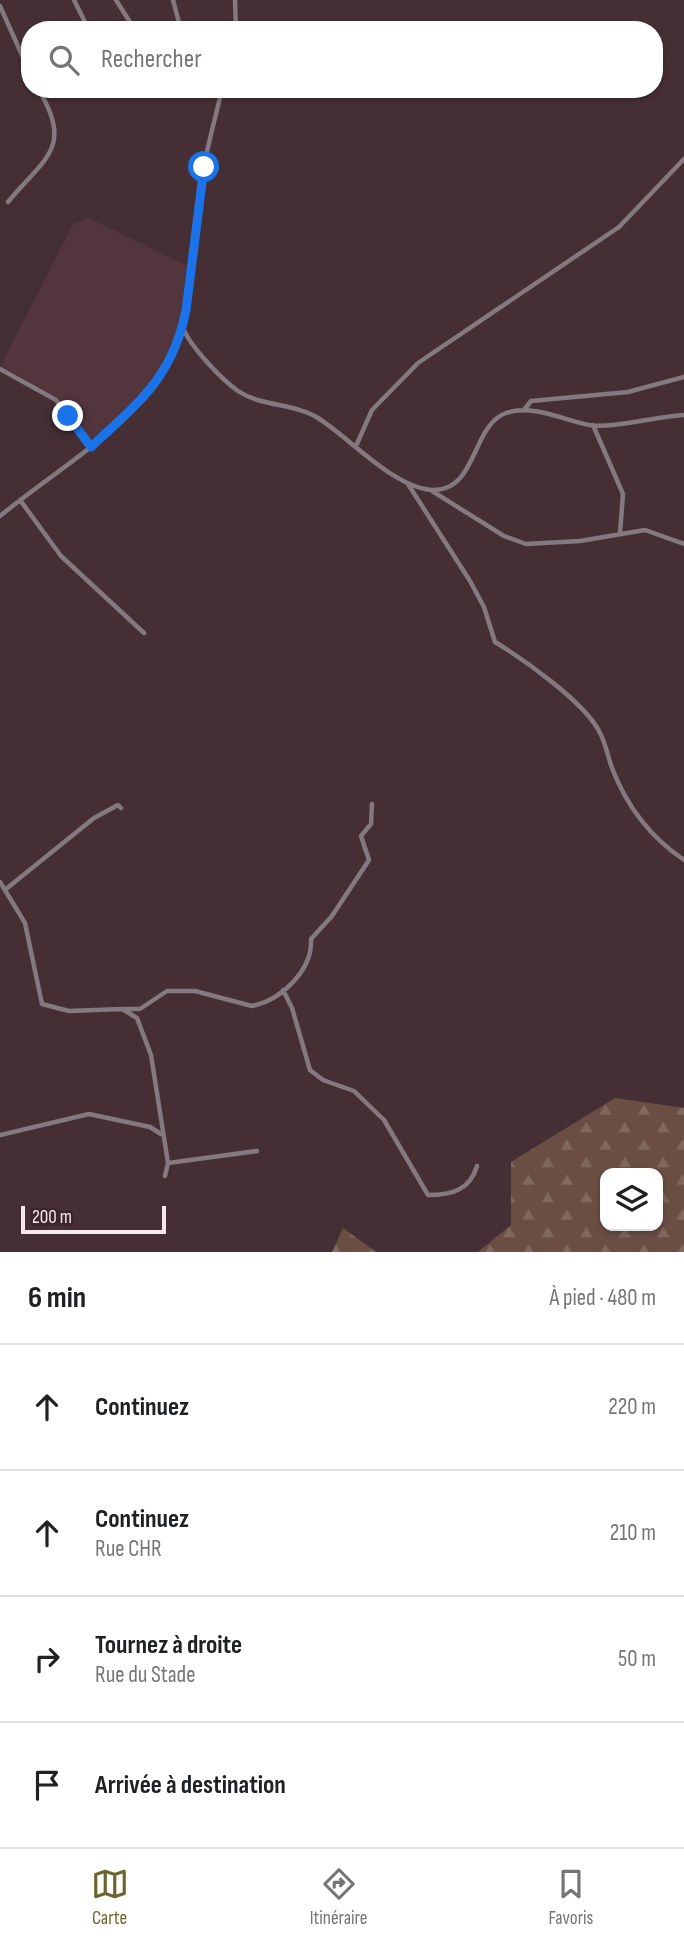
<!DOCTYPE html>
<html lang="fr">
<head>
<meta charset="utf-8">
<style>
  body { margin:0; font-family:"Sofia Sans Condensed",sans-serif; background:#f2f2f2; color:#202124 }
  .controls { position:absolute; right:21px; bottom:21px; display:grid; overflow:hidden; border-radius:14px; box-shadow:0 2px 5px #0004 }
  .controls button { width:63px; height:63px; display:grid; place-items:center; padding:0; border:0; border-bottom:2px solid #e0e0e0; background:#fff; color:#202124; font:35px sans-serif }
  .scale { position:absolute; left:21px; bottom:18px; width:145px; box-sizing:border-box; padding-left:7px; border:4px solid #f7e8eb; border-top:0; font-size:19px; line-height:24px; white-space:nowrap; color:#f7e8eb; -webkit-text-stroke:5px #3a252a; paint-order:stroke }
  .stop { position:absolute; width:21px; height:21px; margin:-16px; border:5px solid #1a73e8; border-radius:50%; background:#fff }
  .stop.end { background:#1a73e8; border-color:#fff; box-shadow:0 2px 7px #0008 }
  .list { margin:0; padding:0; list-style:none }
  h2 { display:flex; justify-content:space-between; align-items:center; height:91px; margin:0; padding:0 28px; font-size:30px }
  h2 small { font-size:23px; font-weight:400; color:#757577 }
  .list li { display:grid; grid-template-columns:46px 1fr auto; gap:21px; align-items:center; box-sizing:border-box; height:126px; padding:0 28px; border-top:2px solid #e0e0e0 }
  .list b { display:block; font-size:26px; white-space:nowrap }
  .list p { margin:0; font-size:23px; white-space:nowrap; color:#757577 }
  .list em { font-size:23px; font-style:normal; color:#757577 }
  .icon { flex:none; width:38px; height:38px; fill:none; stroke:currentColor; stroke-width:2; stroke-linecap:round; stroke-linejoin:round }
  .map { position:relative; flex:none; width:684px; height:1252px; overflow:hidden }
  .search { position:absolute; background:#fff; box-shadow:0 2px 5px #0004; left:21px; right:21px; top:21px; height:77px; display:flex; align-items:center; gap:18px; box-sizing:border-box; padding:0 24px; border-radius:28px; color:#757577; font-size:26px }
  .sheet { height:595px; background:#fff }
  nav { display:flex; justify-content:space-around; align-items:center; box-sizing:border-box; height:98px; border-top:2px solid #e0e0e0; background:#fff; font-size:19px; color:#757577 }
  nav a { display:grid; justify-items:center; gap:4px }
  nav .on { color:#6c662d }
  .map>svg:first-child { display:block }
</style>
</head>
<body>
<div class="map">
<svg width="684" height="1252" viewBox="0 0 684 1252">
  <defs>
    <pattern id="forest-firs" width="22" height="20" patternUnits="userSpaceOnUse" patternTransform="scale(1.75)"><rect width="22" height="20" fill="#6a4e43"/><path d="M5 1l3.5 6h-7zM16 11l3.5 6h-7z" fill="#80685e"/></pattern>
  </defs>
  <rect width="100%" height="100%" fill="#452f34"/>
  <path fill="#53353d" d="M 89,218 L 186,265 L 180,325 L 154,382 L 95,439 L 86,436 L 56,397 L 1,366 L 73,224 Z"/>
  <path fill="url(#forest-firs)" fill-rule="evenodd" d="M 615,1098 L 684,1108 L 684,1252 L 478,1252 L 511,1225 L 511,1162 ZM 605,1173 L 658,1173 L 658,1226 L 605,1226 Z
    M 343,1228 L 376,1252 L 332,1252 Z"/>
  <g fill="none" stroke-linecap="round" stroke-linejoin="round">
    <path stroke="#83797f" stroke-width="4.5" d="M 74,0 L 89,30
      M 116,0 L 135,30
      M 173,0 L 181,30
      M 235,0 L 236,30
      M 0,6 L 30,73
      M 42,93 L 65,94 L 79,89
      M 8,202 C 43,159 75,148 38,89
      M 183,328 C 190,346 222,380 238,391 C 262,407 294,403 318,418 C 350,438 396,490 434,490 C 477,490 472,425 506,413 C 532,404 564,420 589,425 C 612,429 658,416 684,415
      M 0,369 L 56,400 L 91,447
      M 524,410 L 531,401 L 628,392 L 684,377
      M 593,425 L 623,494 L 620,533
      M 356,446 L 372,410 L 418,363 L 619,227 L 684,159
      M 408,484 L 470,581 L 484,607 L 495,642 C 523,659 586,703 600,733 C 606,744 608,757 612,768 C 627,807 650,837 684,860
      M 432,491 L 504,536 L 526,544 L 580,541 L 645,530 L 684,544
      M 20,500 L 61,556 L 144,633
      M 0,516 C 50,475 108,441 151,391 C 197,337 190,259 199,193 C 204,158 214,124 222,89
      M 0,882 L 25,923 L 42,1004 L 69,1011 L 122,1009 L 137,1018 L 151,1055 L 168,1163 L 165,1176
      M 6,889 L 94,818 L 118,805 L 121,808
      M 283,990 L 292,1008 L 310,1070 L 323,1080 L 354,1091 L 384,1120 L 428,1195 C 452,1195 470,1190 477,1166
      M 122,1009 L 140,1009 L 167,991 L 195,991 L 252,1006 C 282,1000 313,969 311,939 L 332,916 L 369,860 L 361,836 L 371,824 L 372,804
      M 0,1135 L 89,1114 L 150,1127 L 161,1134
      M 168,1163 L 257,1151"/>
  </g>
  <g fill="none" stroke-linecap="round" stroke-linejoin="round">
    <path stroke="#1a73e8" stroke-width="9" d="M 68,416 L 91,447 C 138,403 173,377 186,310 L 204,167"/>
  </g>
</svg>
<div class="controls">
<button><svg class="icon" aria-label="layers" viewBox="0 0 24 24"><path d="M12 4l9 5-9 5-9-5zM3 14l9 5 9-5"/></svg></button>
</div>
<div class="scale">200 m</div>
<div class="stop" style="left:204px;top:167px"></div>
<div class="stop end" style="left:68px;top:416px"></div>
<div class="search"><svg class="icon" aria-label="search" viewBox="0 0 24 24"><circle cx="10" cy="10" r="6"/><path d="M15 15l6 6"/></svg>Rechercher</div>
</div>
<section class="sheet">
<h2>6 min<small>À pied · 480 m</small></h2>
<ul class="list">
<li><svg class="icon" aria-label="ahead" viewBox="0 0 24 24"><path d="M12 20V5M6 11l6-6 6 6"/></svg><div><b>Continuez</b></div><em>220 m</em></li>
<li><svg class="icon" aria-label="ahead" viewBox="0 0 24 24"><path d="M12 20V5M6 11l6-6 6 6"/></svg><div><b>Continuez</b><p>Rue CHR</p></div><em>210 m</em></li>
<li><svg class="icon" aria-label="right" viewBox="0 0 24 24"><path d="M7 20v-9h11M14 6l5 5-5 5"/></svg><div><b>Tournez à droite</b><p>Rue du Stade</p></div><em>50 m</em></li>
<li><svg class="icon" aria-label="arrive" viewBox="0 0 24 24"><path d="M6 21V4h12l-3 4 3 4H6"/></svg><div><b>Arrivée à destination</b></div></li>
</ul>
</section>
<nav>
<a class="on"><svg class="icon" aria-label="map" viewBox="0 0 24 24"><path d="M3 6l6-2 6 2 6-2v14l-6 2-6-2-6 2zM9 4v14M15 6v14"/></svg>Carte</a>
<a><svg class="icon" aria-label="directions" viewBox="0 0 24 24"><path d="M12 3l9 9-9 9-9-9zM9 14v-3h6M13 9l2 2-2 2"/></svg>Itinéraire</a>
<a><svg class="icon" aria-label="saved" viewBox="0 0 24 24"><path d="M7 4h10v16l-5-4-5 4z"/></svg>Favoris</a>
</nav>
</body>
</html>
